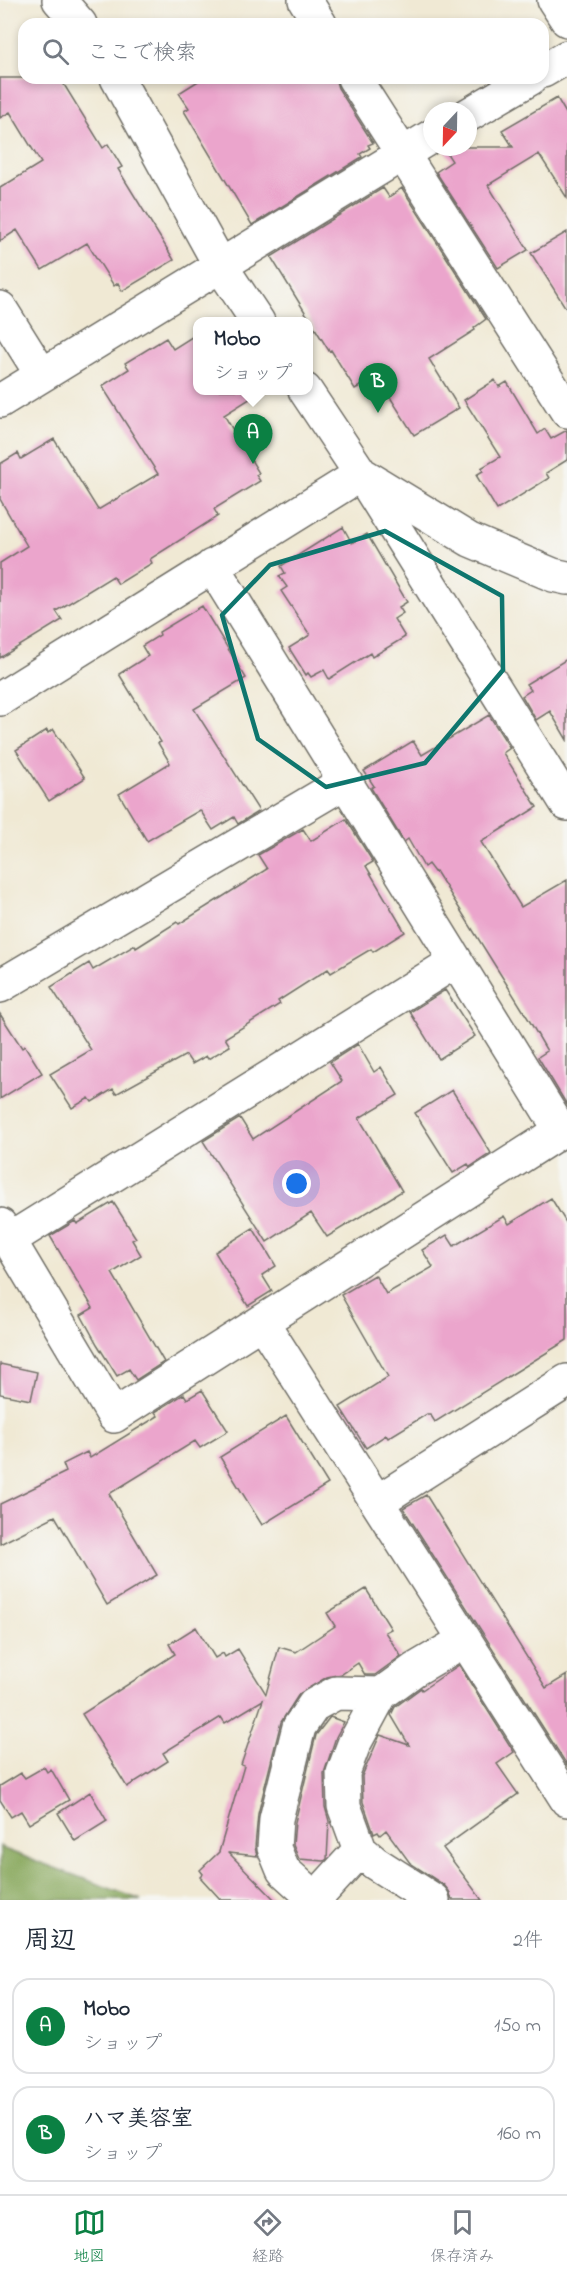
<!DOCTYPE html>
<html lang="ja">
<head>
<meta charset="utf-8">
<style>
  body { margin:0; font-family:"Indie Flower","Klee One",sans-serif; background:#f6f6f7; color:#1f2937 }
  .compass { position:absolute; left:423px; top:102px; width:54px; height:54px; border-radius:50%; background:#fff; box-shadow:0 3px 9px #0003; rotate:202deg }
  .you { position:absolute; left:297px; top:1184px; width:21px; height:21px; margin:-15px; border:4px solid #fff; border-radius:50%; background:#1a73e8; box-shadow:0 0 0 9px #1a73e833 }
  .badge { display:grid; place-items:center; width:39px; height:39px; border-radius:50%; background:#0b8043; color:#fff; font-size:20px; font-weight:700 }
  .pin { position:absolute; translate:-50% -50px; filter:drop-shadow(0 2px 3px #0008) }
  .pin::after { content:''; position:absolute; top:32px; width:21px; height:18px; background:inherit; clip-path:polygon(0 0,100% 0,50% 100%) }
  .popup { position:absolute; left:193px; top:317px; width:120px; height:78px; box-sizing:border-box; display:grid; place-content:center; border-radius:12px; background:#fff; filter:drop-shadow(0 2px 4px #0005); font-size:20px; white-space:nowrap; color:#747a83 }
  .popup b { font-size:22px; color:#1f2937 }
  .popup::after { content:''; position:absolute; left:50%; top:100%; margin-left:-12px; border:12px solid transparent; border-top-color:#fff }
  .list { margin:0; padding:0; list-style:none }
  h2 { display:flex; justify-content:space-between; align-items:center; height:78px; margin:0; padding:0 24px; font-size:26px }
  h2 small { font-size:20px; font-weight:400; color:#747a83 }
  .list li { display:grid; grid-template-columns:39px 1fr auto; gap:18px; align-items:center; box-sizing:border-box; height:96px; margin:0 12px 12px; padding:0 12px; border:2px solid #e0e1e3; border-radius:18px }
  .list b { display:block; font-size:22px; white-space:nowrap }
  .list p { margin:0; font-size:20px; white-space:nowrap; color:#747a83 }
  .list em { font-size:20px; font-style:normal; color:#747a83 }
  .icon { flex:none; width:33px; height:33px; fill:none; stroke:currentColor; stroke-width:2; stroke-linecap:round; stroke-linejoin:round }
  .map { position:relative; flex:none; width:567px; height:1900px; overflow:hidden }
  .search { position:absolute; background:#fff; box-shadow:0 3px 9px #0003; left:18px; right:18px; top:18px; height:66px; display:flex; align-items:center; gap:15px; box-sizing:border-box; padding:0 21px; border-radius:18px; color:#747a83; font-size:22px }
  .sheet { height:294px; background:#fff }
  nav { display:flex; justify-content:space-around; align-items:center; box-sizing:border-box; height:84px; border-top:2px solid #e0e1e3; background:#fff; font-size:16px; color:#747a83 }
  nav a { display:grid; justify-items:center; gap:3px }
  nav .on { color:#0b8043 }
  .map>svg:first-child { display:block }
</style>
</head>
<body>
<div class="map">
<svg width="567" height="1900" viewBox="0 0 567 1900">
  <rect width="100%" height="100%" fill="#f6f6f2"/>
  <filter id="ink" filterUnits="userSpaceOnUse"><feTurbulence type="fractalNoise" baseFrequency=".0167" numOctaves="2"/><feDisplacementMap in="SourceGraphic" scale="12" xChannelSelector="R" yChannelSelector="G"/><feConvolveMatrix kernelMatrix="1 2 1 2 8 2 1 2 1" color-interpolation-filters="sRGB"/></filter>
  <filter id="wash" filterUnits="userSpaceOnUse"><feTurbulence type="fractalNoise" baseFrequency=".008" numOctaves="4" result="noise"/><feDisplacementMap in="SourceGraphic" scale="24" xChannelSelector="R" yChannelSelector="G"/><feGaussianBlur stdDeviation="1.35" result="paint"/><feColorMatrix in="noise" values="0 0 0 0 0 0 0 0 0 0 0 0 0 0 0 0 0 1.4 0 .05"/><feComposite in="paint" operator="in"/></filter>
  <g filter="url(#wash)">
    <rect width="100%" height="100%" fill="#f0e9d4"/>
    <path fill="#87a75c" stroke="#596944" stroke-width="1.5" d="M 0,1846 L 4,1849 L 141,1900 L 0,1900 Z"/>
    <g id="blocks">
      <path fill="#eba5cc" d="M 0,78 L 60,78 L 103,148 L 108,144 L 122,167 L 118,169 L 174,260 L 122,291 L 118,283 L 114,286 L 87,243 L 42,270 L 17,230 L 0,241 L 0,188 L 41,163 L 10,112 L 0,118 Z
        M 203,78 L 335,78 L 338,88 L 373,143 L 368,145 L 370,148 L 360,154 L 362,157 L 252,225 L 184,111 L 189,108 L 179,93 Z
        M 557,98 L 567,115 L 567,198 L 539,154 L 488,185 L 528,250 L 498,268 L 436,172 L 452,161 L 444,149 L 447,147 L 513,147 L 502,130 Z
        M 383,188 L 389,197 L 402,188 L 486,319 L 474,328 L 475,330 L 429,359 L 459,408 L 414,435 L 383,386 L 377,390 L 371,380 L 355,389 L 331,350 L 329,351 L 271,257 Z
        M 567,232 L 567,310 L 531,253 Z
        M 198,333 L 198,390 L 264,390 L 224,415 L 259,473 L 256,475 L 260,481 L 214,509 L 218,516 L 150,559 L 152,563 L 118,584 L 113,576 L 56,611 L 62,620 L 0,658 L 0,563 L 27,546 L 0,499 L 0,464 L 18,453 L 21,459 L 54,439 L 98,510 L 158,474 L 102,386 L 129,369 L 125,363 L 166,338 L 173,349 Z
        M 495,380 L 499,387 L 507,382 L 538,434 L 545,429 L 551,439 L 567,430 L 567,460 L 546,473 L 549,478 L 497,510 L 476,475 L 483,471 L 481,468 L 500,457 L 464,400 Z
        M 343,527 L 352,543 L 367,534 L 407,602 L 399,607 L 403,613 L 394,619 L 405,637 L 372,657 L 370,653 L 329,679 L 324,670 L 311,677 L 308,673 L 306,675 L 289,648 L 310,635 L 281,591 L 287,587 L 279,576 L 285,573 L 281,566 Z
        M 202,606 L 246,678 L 194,709 L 259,811 L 238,824 L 234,817 L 213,830 L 200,810 L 147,841 L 119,794 L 170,763 L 158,743 L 161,742 L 119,674 L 148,656 L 142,646 L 160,635 L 159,632 Z
        M 567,659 L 567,740 L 550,711 L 536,720 L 522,696 L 531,690 L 526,684 Z
        M 489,715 L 510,748 L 503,753 L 537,807 L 481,842 L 521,907 L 567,880 L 567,1105 L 538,1057 L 547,1051 L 529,1020 L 436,871 L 434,872 L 428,864 L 424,867 L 408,839 L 404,842 L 371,788 L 374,786 L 364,771 L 413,741 L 422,755 Z
        M 53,729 L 85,778 L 49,801 L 16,750 L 47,730 L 48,733 Z
        M 346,819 L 373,862 L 366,866 L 405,932 L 373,952 L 371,949 L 331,973 L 328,969 L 278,1001 L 280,1004 L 225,1038 L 230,1046 L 208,1059 L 206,1056 L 192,1064 L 186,1055 L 116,1094 L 113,1089 L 92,1102 L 89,1098 L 72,1108 L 50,1074 L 91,1050 L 51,987 L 89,963 L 93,970 L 135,945 L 136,948 L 177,922 L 179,924 L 267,869 L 258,855 L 303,829 L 311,841 Z
        M 445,990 L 475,1036 L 439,1059 L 410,1012 Z
        M 0,1014 L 22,1048 L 25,1046 L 42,1073 L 0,1099 Z
        M 358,1044 L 374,1072 L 381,1067 L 398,1095 L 359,1118 L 402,1191 L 327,1237 L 311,1213 L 267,1242 L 203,1141 L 240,1118 L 253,1139 L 342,1081 L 330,1062 Z
        M 452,1090 L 491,1153 L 470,1167 L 468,1164 L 453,1173 L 415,1113 Z
        M 551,1198 L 567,1224 L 567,1340 L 435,1422 L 430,1414 L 427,1414 L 388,1438 L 386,1435 L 366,1448 L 340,1407 L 388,1377 L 341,1295 L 375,1275 L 386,1294 L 433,1267 L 422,1250 L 447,1235 L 454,1246 L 504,1216 L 509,1224 Z
        M 113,1202 L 136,1238 L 132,1240 L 141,1255 L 112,1273 L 164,1362 L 136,1380 L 129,1369 L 117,1376 L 97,1344 L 81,1315 L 93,1308 L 50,1236 L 75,1221 L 77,1224 Z
        M 253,1228 L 276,1266 L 262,1275 L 272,1291 L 248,1306 L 215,1252 Z
        M 0,1364 L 37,1372 L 31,1400 L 0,1394 Z
        M 202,1390 L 228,1431 L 200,1448 L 195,1441 L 109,1494 L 157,1575 L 107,1605 L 55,1516 L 0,1544 L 0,1504 L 66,1472 L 63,1464 L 87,1452 L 90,1458 L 158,1416 L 155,1412 L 184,1394 L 187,1399 Z
        M 286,1416 L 328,1484 L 262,1525 L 220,1457 Z
        M 426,1495 L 546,1688 L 567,1675 L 567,1765 L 403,1508 Z
        M 366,1589 L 391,1629 L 385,1632 L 401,1656 L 375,1675 L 365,1675 L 358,1663 L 342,1674 L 327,1677 L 299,1694 L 281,1722 L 258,1814 L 255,1847 L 257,1856 L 229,1853 L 275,1900 L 221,1900 L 200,1877 L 203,1874 L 200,1870 L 219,1852 L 244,1766 L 241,1765 L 263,1700 L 225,1723 L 221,1717 L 163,1753 L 168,1761 L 127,1787 L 82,1714 L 175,1654 L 169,1644 L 196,1627 L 215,1658 L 223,1653 L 225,1657 L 238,1649 L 266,1694 L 279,1647 L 296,1652 L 335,1626 L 327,1613 Z
        M 459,1665 L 514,1752 L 497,1764 L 518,1794 L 443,1848 L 482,1900 L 452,1900 L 449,1891 L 444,1885 L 410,1863 L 386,1830 L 380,1835 L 378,1832 L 374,1834 L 363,1802 L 362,1776 L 380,1735 L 409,1745 L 391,1715 L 395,1707 L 421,1688 L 422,1690 Z
        M 330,1717 L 344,1722 L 336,1737 L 324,1773 L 325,1807 L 329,1821 L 327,1859 L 324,1861 L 299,1859 L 293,1845 L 295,1822 L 316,1735 Z
        M 44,1767 L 47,1772 L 51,1769 L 69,1800 L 29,1824 L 21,1811 L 11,1817 L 0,1800 L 0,1786 L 21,1773 L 25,1778 Z
        M 90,1792 L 107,1821 L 75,1841 L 58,1813 Z"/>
    </g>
  </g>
  <g filter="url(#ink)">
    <use href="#blocks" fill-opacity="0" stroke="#706e66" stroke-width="1.5"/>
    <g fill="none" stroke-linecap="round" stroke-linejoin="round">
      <g stroke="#706e66" stroke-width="36">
        <path id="minor" d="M 59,0 L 80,24
          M 305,0 L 320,24
          M 554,0 L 567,20
          M 543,71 L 567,57
          M 117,78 L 220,265 L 258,322
          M 354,78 L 567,411
          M 468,115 L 531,78
          M 0,308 L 42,375
          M 305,390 L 361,474 L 567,804
          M 0,401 L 432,136
          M 365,476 L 470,540 L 553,575 L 567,578
          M 212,566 L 561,1131
          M 0,699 L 361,474
          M 0,986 L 345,782
          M 0,1225 L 114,1416 L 567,1127
          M 9,1240 L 456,961
          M 262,1322 L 567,1800
          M 377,1502 L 567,1381
          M 360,1850 L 315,1899 L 283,1870 L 274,1848 L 276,1819 L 299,1727 L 314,1705 L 336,1693 L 381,1694
          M 433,1900 L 375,1863 L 360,1850 L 344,1806 L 343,1773 L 354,1744 L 381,1694 L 414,1670 L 465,1640"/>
      </g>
      <use href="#minor" stroke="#fff" stroke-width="33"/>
    </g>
  </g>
  <path fill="none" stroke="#0f766e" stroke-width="4.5" stroke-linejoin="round" d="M 385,531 L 502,596 L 503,670 L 425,763 L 326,787 L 258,739 L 222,615 L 270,565 Z"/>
</svg>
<svg class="compass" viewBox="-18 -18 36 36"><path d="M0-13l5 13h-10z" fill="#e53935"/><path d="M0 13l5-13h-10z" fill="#747a83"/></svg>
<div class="you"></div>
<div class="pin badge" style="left:253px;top:464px">A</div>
<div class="popup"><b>Mobo</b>ショップ</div>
<div class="pin badge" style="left:378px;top:413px">B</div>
<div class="search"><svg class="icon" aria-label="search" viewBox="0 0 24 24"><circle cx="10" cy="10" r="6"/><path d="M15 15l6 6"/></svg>ここで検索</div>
</div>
<section class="sheet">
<h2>周辺<small>2件</small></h2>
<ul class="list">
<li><span class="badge">A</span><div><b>Mobo</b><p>ショップ</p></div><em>150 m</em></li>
<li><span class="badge">B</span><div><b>ハマ美容室</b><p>ショップ</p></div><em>160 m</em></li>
</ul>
</section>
<nav>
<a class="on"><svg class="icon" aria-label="map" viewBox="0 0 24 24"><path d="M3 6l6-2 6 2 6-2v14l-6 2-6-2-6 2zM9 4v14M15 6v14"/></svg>地図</a>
<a><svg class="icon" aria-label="directions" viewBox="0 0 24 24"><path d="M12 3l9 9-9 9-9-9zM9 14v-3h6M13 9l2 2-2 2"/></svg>経路</a>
<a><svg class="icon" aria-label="saved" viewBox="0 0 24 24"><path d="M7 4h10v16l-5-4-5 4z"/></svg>保存済み</a>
</nav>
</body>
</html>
